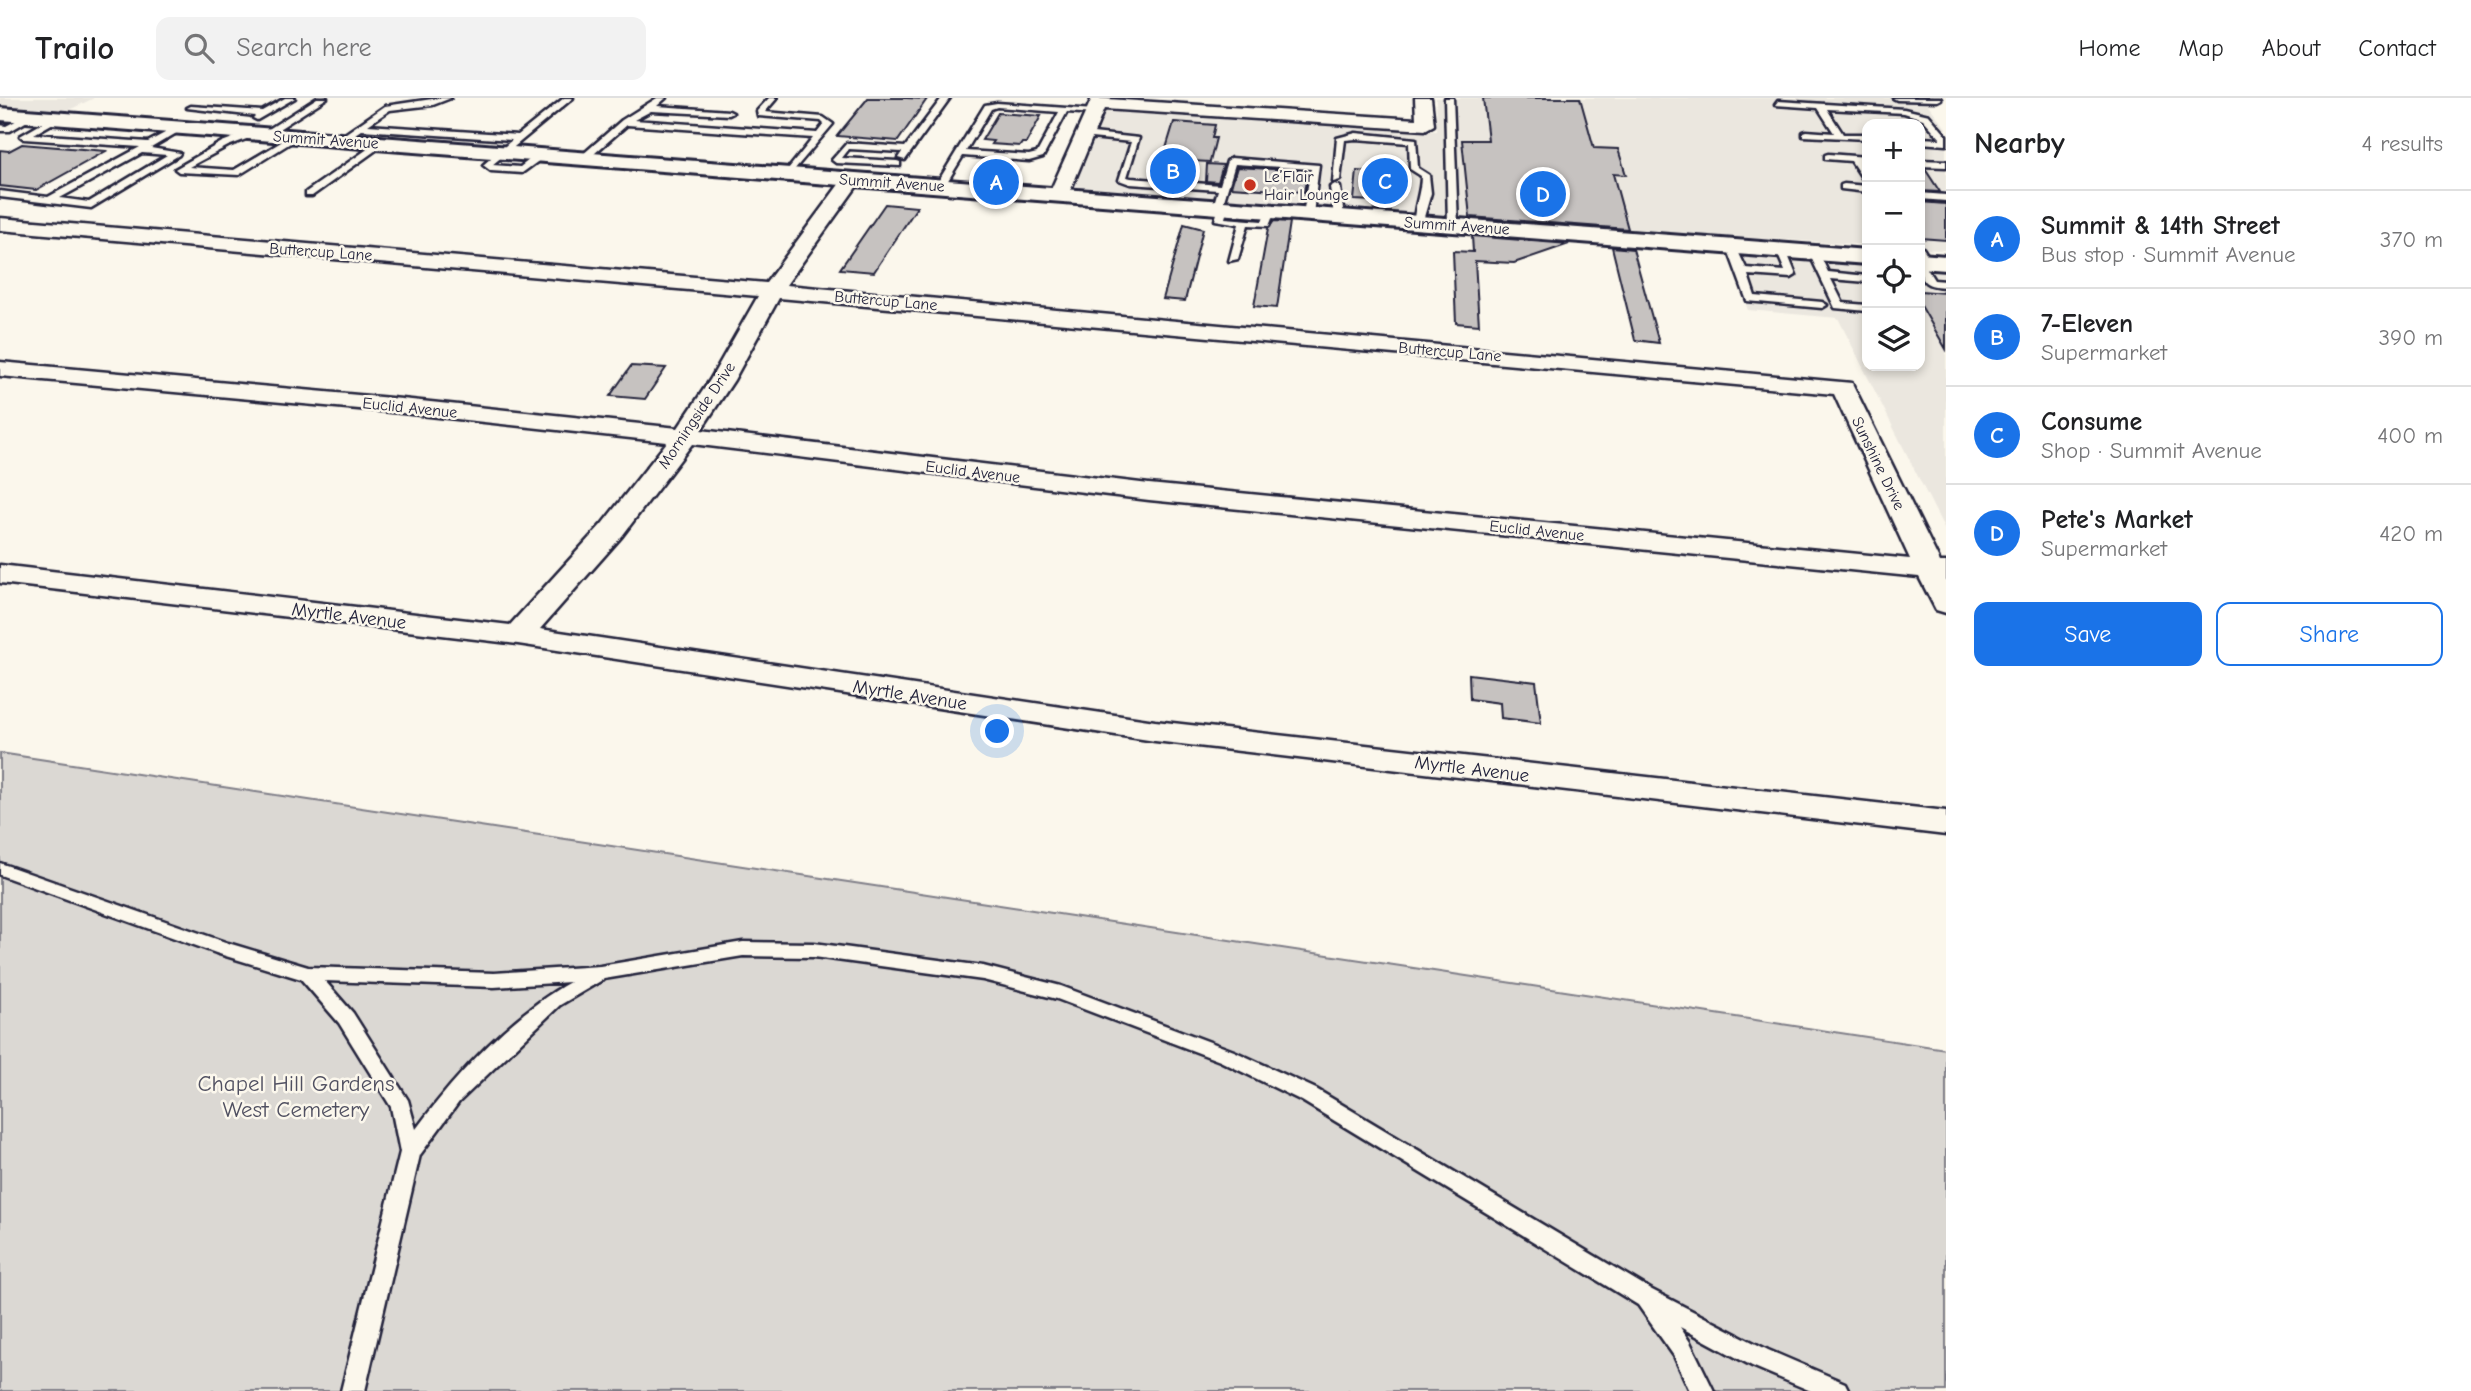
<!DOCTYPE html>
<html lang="en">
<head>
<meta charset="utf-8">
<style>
  body { margin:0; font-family:"Comic Neue",sans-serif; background:#f2f2f2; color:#202124 }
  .controls { position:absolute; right:21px; top:21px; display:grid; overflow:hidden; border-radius:14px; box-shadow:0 4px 10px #0003 }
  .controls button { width:63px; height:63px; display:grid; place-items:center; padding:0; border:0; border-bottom:2px solid #e0e0e0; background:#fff; color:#202124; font:35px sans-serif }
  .you { position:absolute; left:998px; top:634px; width:24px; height:24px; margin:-18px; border:5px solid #fff; border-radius:50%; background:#1a73e8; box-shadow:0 0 0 10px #1a73e833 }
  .badge { display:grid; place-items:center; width:46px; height:46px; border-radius:50%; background:#1a73e8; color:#fff; font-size:23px; font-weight:700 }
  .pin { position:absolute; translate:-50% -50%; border:4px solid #fff; box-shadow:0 2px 7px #0006 }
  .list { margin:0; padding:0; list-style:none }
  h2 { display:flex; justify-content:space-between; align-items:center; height:91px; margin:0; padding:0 28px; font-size:30px }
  h2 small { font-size:23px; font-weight:400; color:#757577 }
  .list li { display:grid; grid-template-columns:46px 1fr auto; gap:21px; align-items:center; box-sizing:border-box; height:98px; padding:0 28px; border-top:2px solid #e0e0e0 }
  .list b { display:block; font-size:26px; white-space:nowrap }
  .list p { margin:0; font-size:23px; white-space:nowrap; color:#757577 }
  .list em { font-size:23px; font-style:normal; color:#757577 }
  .actions { display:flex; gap:14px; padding:21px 28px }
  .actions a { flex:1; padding:16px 0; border:2px solid #1a73e8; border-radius:14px; text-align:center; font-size:24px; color:#1a73e8 }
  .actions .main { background:#1a73e8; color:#fff }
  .icon { flex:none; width:38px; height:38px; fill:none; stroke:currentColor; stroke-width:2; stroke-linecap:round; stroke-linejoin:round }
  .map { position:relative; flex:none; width:1946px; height:1293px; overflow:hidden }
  header { display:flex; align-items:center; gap:42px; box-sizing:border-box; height:98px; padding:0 35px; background:#fff; border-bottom:2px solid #e0e0e0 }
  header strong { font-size:33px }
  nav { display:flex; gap:38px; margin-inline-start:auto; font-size:24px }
  .search { width:490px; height:63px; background:#f2f2f2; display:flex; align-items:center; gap:18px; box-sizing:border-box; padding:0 24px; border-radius:14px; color:#757577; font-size:26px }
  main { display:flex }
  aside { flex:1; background:#fff }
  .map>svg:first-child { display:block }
</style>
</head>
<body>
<header>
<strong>Trailo</strong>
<div class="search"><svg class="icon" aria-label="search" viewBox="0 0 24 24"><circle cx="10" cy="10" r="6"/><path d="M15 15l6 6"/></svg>Search here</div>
<nav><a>Home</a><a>Map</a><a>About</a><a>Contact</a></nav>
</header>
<main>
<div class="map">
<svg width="1946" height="1293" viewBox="0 0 1946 1293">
  <rect width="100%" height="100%" fill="#fbf7ec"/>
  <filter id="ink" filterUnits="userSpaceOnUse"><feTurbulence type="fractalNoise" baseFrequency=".0143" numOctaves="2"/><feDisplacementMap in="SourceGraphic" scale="14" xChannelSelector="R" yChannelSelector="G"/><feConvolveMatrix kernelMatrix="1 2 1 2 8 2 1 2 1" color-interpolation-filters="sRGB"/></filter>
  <g filter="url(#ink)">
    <path fill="#ebe7df" d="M 0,0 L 94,0 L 69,12 L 0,7 Z
      M 1436,0 L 1923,0 L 1946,30 L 1946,152 L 1920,151 L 1920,26 L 1867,26 L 1867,147 L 1442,121 L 1070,91 L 1102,11 L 1437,33 Z
      M 1727,155 L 1867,167 L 1867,268 L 1920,268 L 1920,171 L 1946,174 L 1946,434 L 1838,220 L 1748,212 Z"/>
    <path fill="#dbd8d3" stroke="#7e7d87" stroke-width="2" d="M 0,655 L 1946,951 L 1946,1293 L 0,1293 Z"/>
    <path fill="#c6c2c0" stroke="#22223b" stroke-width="2" d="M 868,0 L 906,0 L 927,1 L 898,43 L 837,38 Z
      M 1483,0 L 1580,0 L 1594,50 L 1618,51 L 1626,77 L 1613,76 L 1628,131 L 1470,119 L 1462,42 L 1488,42 Z
      M 998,15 L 1041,18 L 1026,45 L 1022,45 L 1020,48 L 991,46 L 993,43 L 982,42 Z
      M 1174,24 L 1215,27 L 1212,40 L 1216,40 L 1210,64 L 1192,63 L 1188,79 L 1158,77 Z
      M 22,46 L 106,53 L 36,92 L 0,88 L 0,52 L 9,53 Z
      M 1207,66 L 1223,67 L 1218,84 L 1206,83 Z
      M 1237,69 L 1308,73 L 1304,94 L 1231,89 Z
      M 1920,71 L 1925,71 L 1940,94 L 1920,93 Z
      M 1357,73 L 1397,76 L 1394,104 L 1354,102 Z
      M 1920,104 L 1946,106 L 1946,142 L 1920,140 Z
      M 885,106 L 917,109 L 874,174 L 840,171 Z
      M 1274,123 L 1290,124 L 1277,210 L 1254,208 L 1268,131 Z
      M 1184,126 L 1203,131 L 1185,203 L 1163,201 Z
      M 1472,138 L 1569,146 L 1514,165 L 1475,163 L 1479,227 L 1456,225 L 1453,153 L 1473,154 Z
      M 1612,149 L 1633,151 L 1659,245 L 1635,242 Z
      M 1920,193 L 1946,195 L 1946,251 L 1920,206 Z
      M 631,268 L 666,270 L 645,301 L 610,298 Z
      M 1469,576 L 1536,584 L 1541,625 L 1501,620 L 1500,605 L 1470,601 Z"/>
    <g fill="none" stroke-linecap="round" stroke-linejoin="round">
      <g stroke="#22223b" stroke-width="5">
        <path id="service" d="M 285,0 L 295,0 L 257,22 L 253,20 L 255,18 L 187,10 L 191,8 L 262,13 Z
          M 317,0 L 327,0 L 268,38 L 261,36 Z
          M 439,0 L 451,0 L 433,7 L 390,12 L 368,27 L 518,37 L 564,0 L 573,0 L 492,67 L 520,69 L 538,55 L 544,55 L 544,59 L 522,75 L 491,73 L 483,67 L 512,42 L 361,32 L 343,44 L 336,42 L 385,8 Z
          M 657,0 L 666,0 L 657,8 L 729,13 L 733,15 L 729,17 L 651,13 L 634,22 L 817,35 L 824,26 L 821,23 L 758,18 L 757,13 L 769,0 L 777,0 L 765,14 L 823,19 L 833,26 L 788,79 L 784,76 L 813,40 L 627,27 L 587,62 L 581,62 L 581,58 L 622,22 Z
          M 942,0 L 950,0 L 905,62 L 898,60 L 902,54 L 849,51 L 842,60 L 897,63 L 900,64 L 900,68 L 836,65 L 832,62 L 847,45 L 905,49 Z
          M 1445,0 L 1453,0 L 1458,127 L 1453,130 L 1448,127 Z
          M 1893,0 L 1940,0 L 1941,1 L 1937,3 L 1897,2 Z
          M 1778,3 L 1904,11 L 1929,17 L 1946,37 L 1946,47 L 1920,45 L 1920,40 L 1941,41 L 1923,21 L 1904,15 L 1827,11 L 1843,36 L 1867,36 L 1867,41 L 1803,38 L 1803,34 L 1806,33 L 1834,35 L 1818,10 L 1775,7 Z
          M 997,5 L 1094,12 L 1098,14 L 1094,16 L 1067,14 L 1043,59 L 1029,63 L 963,58 L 944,89 L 938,89 L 936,87 L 985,7 ZM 997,9 L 1059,14 L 1037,55 L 1029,57 L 966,53 L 991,11 Z
          M 29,16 L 36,18 L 10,33 L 0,33 L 0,27 L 6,28 Z
          M 55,18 L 62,20 L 34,36 L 148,44 L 178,28 L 185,30 L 151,50 L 180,55 L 179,57 L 91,110 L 0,99 L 0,93 L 48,99 L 140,49 L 24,41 L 20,38 ZM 142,55 L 167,57 L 89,104 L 60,100 Z
          M 254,32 L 258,35 L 257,37 L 228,48 L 189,69 L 234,72 L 293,37 L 300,39 L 239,77 L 179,74 L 175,71 L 222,44 Z
          M 1084,34 L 1139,40 L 1127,79 L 1131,80 L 1220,87 L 1227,63 L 1231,60 L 1319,67 L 1313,116 L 1308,119 L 1303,116 L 1311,71 L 1235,66 L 1223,106 L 1228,109 L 1225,120 L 1262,123 L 1267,111 L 1275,113 L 1269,128 L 1248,127 L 1238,161 L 1229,163 L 1239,126 L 1215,122 L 1218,112 L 1213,109 L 1218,92 L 1130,86 L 1119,82 L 1131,44 L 1081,39 L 1081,35 Z
          M 1356,35 L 1416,41 L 1418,70 L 1429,77 L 1431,95 L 1422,126 L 1414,124 C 1414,108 1421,95 1421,78 L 1410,71 L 1409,45 L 1356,41 L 1345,42 L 1340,82 L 1333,84 L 1337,40 Z
          M 379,43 L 386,45 L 312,98 L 306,98 L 306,94 Z
          M 1828,56 L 1867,59 L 1867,65 L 1860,64 L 1867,75 L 1867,84 L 1864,83 L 1851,63 L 1825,61 L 1825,57 Z
          M 1920,62 L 1946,63 L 1946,69 L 1920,68 Z
          M 1335,86 L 1340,89 L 1344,118 L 1339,121 L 1334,118 L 1330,89 Z
          M 1844,86 L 1867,88 L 1867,94 L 1841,91 L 1841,87 Z
          M 1920,95 L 1946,97 L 1946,103 L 1920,101 Z
          M 1729,147 L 1735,147 L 1746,170 L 1785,173 L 1776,152 L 1781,149 L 1786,152 L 1796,177 L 1791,180 L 1748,177 L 1755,198 L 1822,204 L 1827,207 L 1822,210 L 1747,203 L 1727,149 Z
          M 1920,149 L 1923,150 L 1932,164 L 1924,166 L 1934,182 L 1946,183 L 1946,189 C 1927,188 1920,186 1920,165 L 1923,166 L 1920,160 Z
          M 1814,152 L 1819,155 L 1828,174 L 1867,178 L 1867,184 L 1831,181 L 1843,205 L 1867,207 L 1867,213 L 1835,210 L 1809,155 Z
          M 0,765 L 228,845 L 308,869 L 494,875 L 600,868 L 743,844 L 814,845 L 983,868 L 1061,888 L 1234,953 L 1316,991 L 1652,1192 L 1768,1252 L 1845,1285 L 1849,1293 L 1811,1293 L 1752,1268 L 1680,1229 L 1690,1244 L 1714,1293 L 1690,1293 L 1674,1258 L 1638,1207 L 1302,1003 L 1220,963 L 1057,901 L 983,882 L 814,859 L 743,858 L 604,881 L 560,907 L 459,1004 L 420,1057 L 365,1293 L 341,1293 L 400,1054 L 391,1009 L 339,925 L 301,881 L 216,855 L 0,777 ZM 325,883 L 494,889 L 570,884 C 511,917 456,977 416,1031 L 408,1002 L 353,915 Z"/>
      </g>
      <g stroke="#22223b" stroke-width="5">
        <path id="minor" d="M 1092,0 L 1416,21 L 1415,0 L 1431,0 L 1434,27 L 1425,32 L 1104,11 L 1069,96 L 1059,102 L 1052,100 L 1049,96 Z
          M 853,75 L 862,81 L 786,187 L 1852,285 L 1940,464 L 1946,464 L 1946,515 L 1936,512 L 1919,479 L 1149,402 L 692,346 L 622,438 L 540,531 L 1155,623 L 1946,713 L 1946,737 L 1155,643 L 518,546 L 0,485 L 0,467 L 510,527 L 602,426 L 667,344 L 402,315 L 0,278 L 0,264 L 402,301 L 678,330 L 710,282 L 758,198 L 0,132 L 0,120 L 766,185 L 846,77 ZM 779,200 L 1834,296 L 1910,461 L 1149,386 L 701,332 L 734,282 Z"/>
      </g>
      <g stroke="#22223b" stroke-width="6">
        <path id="secondary" d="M 0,10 L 1867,152 L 1867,166 L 0,22 Z
          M 1920,156 L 1946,158 L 1946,172 L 1920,170 Z"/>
      </g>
      <use href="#service" fill="#fbf7ec" fill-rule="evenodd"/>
      <use href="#minor" fill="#fbf7ec" fill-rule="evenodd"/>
      <use href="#secondary" fill="#fbf7ec" fill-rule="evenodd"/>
    </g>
  </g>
  <circle fill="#c8321e" stroke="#fbf7ec" stroke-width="2.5" cx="1250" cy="87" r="7"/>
  <g text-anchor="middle" stroke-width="5" stroke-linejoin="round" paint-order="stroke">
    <g font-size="16" fill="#22223b" stroke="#fbf7ec">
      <text transform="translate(326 41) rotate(4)" y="6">Summit Avenue</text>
      <text transform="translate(892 84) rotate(4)" y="6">Summit Avenue</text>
      <text transform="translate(1457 127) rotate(4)" y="6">Summit Avenue</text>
      <text transform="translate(321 153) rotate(4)" y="6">Buttercup Lane</text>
      <text transform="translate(886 202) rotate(5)" y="6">Buttercup Lane</text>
      <text transform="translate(1450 253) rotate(5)" y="6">Buttercup Lane</text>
      <text transform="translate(410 309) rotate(6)" y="6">Euclid Avenue</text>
      <text transform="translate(696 317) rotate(-56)" y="6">Morningside Drive</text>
      <text transform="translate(1879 365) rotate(64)" y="6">Sunshine Drive</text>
      <text transform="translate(973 373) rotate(7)" y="6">Euclid Avenue</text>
      <text transform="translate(1537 432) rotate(6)" y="6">Euclid Avenue</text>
    </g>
    <g font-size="16" fill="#22223b" stroke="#fbf7ec" text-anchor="start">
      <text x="1264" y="84">Le’Flair<tspan x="1264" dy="18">Hair Lounge</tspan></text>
    </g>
    <g font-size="19" fill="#22223b" stroke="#fbf7ec">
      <text transform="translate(349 517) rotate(7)" y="7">Myrtle Avenue</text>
      <text transform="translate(910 596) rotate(9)" y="7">Myrtle Avenue</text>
      <text transform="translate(1472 670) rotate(7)" y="7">Myrtle Avenue</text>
    </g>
    <g font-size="23" fill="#505061" stroke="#fbf7ec">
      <text x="296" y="993">Chapel Hill Gardens<tspan x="296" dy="26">West Cemetery</tspan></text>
    </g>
  </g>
</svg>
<div class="controls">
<button>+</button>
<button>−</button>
<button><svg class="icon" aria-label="locate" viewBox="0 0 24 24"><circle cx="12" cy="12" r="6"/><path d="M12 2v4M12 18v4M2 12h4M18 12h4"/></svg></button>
<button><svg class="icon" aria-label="layers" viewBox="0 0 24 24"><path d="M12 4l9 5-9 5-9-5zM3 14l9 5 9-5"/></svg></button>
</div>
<div class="you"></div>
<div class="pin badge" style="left:996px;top:84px">A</div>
<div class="pin badge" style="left:1173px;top:73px">B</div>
<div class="pin badge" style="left:1385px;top:83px">C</div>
<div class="pin badge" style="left:1543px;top:96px">D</div>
</div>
<aside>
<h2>Nearby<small>4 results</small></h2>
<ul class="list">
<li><span class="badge">A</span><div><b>Summit &amp; 14th Street</b><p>Bus stop · Summit Avenue</p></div><em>370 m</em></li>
<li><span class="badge">B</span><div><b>7-Eleven</b><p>Supermarket</p></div><em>390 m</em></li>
<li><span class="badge">C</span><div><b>Consume</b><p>Shop · Summit Avenue</p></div><em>400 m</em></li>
<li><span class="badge">D</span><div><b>Pete's Market</b><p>Supermarket</p></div><em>420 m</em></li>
</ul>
<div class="actions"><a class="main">Save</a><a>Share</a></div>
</aside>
</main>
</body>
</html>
